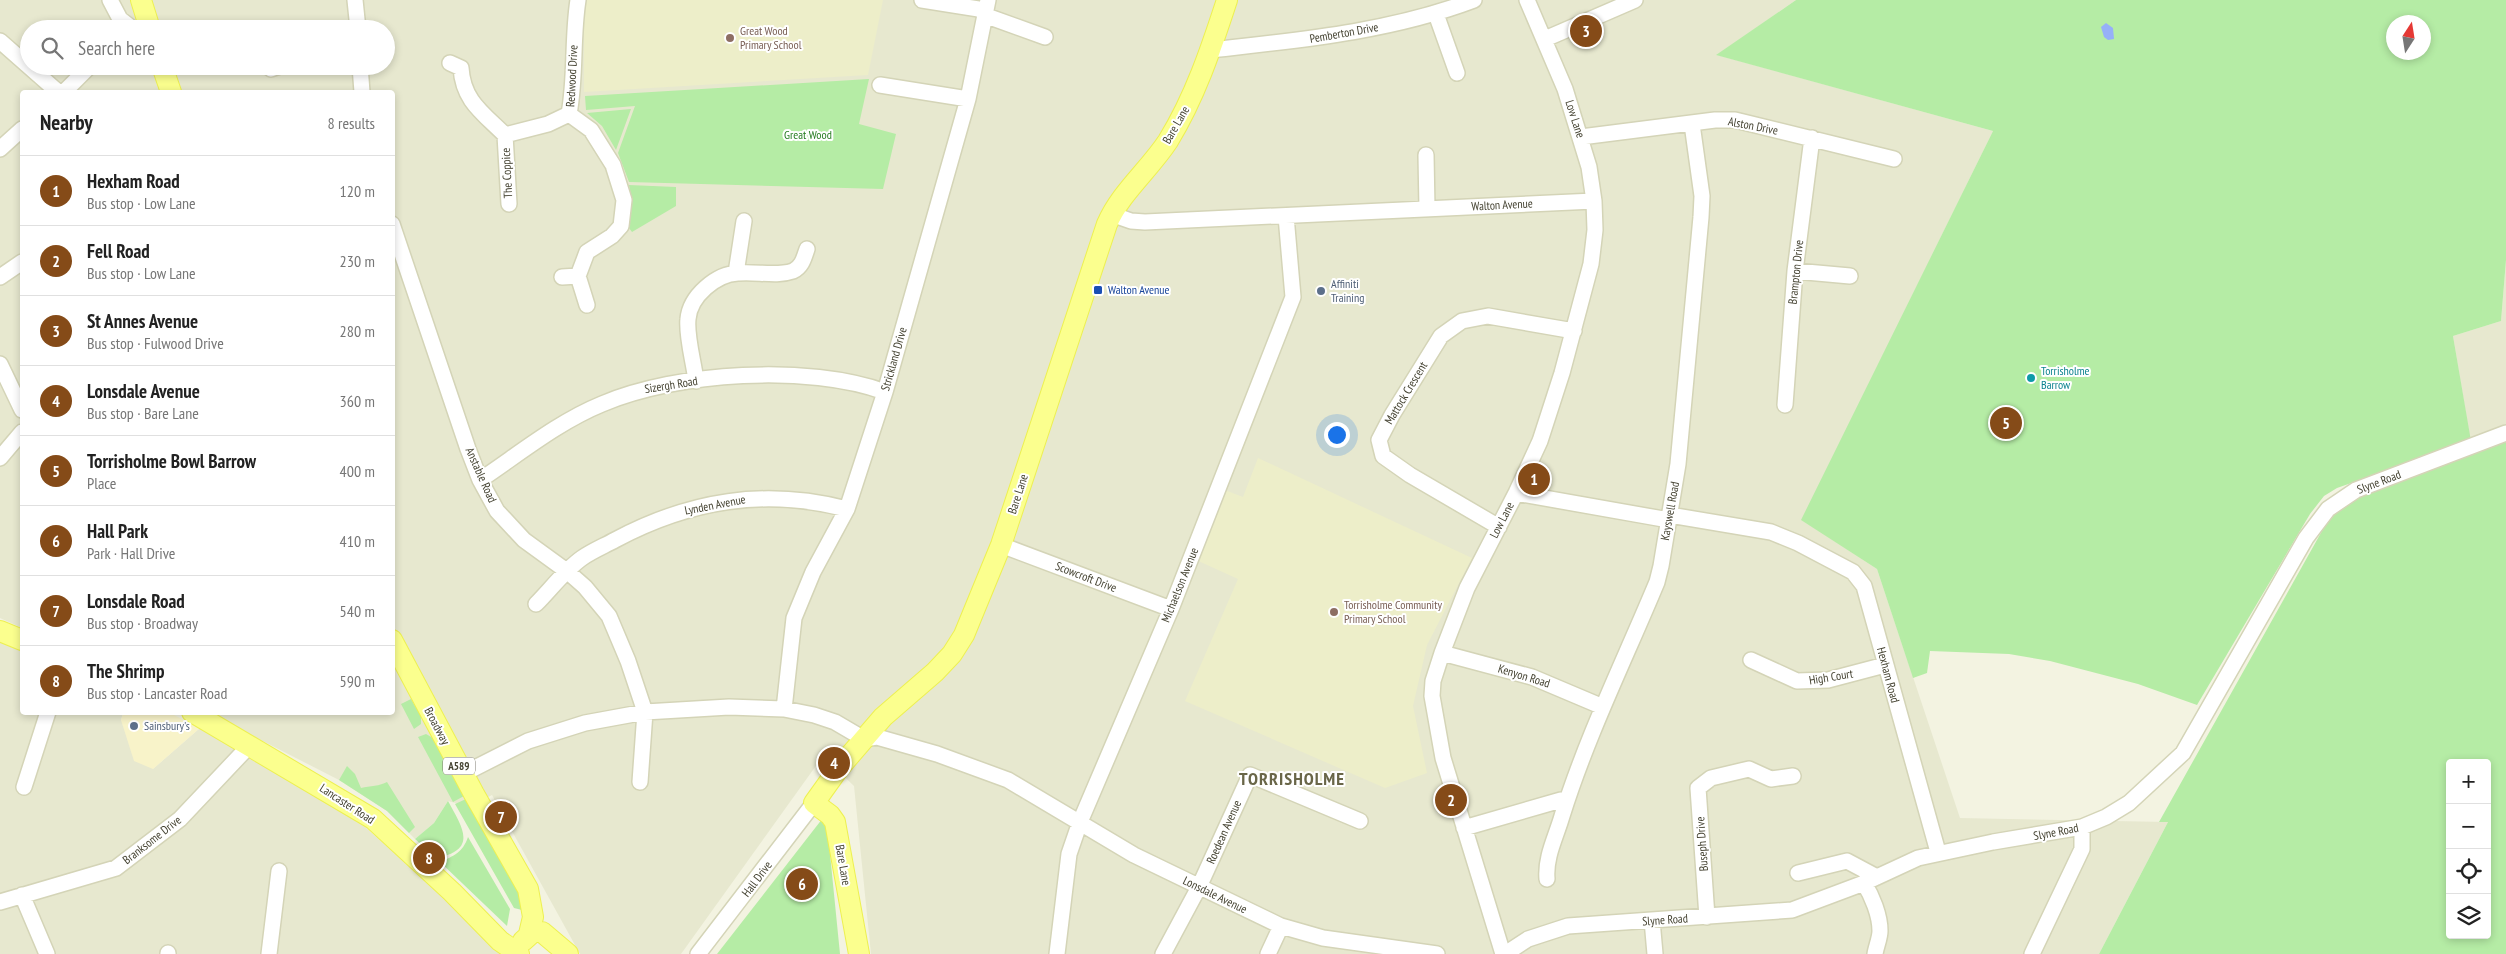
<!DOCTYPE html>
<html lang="en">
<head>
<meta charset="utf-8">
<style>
  body { margin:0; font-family:"PT Sans Narrow",sans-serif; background:#f6f6f6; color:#222 }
  .controls { position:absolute; right:15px; bottom:15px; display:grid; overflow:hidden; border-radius:5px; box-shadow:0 2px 8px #0003 }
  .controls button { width:45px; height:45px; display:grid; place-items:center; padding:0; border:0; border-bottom:1px solid #e0e0e0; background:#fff; color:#222; font:25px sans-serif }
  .compass { position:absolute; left:2386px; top:15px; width:45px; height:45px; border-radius:50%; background:#fff; box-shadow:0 2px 8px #0003; rotate:12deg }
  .you { position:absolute; left:1336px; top:434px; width:18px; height:18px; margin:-12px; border:4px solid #fff; border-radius:50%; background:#1a73e8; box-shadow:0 0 0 8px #1a73e833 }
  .badge { display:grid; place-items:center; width:32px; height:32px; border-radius:50%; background:#854b18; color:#fff; font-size:16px; font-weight:700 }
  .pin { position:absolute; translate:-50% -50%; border:2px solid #fff; box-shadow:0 1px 5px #0006 }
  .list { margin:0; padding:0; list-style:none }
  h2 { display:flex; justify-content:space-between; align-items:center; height:65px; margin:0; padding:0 20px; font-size:21px }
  h2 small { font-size:16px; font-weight:400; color:#767676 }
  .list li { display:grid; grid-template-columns:32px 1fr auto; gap:15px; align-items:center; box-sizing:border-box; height:70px; padding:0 20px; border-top:1px solid #e0e0e0 }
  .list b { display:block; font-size:19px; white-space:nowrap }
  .list p { margin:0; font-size:16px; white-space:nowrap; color:#767676 }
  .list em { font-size:16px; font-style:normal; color:#767676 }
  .icon { flex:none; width:28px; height:28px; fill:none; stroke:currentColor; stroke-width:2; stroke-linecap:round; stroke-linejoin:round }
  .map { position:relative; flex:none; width:2506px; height:954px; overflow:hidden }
  .search { position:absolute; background:#fff; box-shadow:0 2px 8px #0003; left:20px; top:20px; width:375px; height:55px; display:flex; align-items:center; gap:12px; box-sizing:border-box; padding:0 18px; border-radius:28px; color:#767676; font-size:19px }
  .panel { position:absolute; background:#fff; box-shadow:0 2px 8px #0003; left:20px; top:90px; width:375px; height:625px; border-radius:5px }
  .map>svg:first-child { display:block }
</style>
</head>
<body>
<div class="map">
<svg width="2506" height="954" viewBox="0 0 2506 954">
  <rect width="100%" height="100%" fill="#f3f3e1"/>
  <path fill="#e7e8cf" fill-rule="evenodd" d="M 0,0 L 1796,0 L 1717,55 L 1993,131 L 1802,520 L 1877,569 L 1960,818 L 2168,822 L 2099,954 L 871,954 L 854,786 L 823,756 L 681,954 L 580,954 L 492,795 L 470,807 L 448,801 L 434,823 L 415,839 L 387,811 L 339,780 L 208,713 L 392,712 L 392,92 L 22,92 L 22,628 L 0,618 ZM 29,29 L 386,29 L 386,66 L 29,66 Z
    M 2506,260 L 2506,427 L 2471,444 L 2453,336 L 2501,321 Z
    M 0,641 L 22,650 L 22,712 L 123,713 L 121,720 L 153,769 L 200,728 L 252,755 L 365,827 L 508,954 L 0,954 Z"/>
  <path fill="#f8f3c9" d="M 123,713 L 170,713 L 200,728 L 153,769 L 134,761 L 121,720 Z"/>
  <path fill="#edeec9" d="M 584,0 L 883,0 L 868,75 L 584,92 Z
    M 1258,458 L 1472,558 L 1427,645 L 1413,706 L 1427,773 L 1385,788 L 1185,701 L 1238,579 L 1194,559 L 1222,489 L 1243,497 Z"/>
  <path fill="#b5eca5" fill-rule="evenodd" d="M 1796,0 L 2506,0 L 2506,260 L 2501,321 L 2453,336 L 2471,441 L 2337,488 L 2324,496 L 2310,514 L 2197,705 L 2138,684 L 2050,661 L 2009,654 L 1930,651 L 1927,673 L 1913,678 L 1877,569 L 1801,520 L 1993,131 L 1716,55 ZM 2394,22 L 2424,22 L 2424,52 L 2394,52 Z
    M 869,79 L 859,124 L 896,134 L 883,189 L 629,182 L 618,153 L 635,106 L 586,110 L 585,96 Z
    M 631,109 L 616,150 L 602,126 L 587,113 Z
    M 629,185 L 676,187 L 676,206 L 632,232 L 629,228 L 632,201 Z
    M 2506,442 L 2506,954 L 2099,954 L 2168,822 L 2159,822 L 2327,522 L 2336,512 L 2359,497 ZM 2450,763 L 2487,763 L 2487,935 L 2450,935 Z
    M 411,699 L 421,716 L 421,724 L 414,729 L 401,704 Z
    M 426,734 L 433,738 L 464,796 L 453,802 L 418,737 Z
    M 347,766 L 355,774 L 361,788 C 370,786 380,786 387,782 L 415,827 L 409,833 L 387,811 L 339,780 Z
    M 466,799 L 522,897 L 526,911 L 514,908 L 455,804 Z
    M 448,801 C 462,827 479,850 436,858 L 415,839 L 434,823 Z
    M 826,814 L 840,954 L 717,954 Z
    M 468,837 L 510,909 L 507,926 L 440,862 C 454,856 463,852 468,837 Z"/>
  <path fill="#96b0f8" d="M 2106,23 L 2113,28 L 2114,39 L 2108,40 L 2104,37 L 2101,27 Z"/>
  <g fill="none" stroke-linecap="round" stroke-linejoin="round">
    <g stroke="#d4d4b7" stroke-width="18">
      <path id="minor" d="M 110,0 L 120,19 L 129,26
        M 355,0 L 358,29
        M 922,0 L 985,10
        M 1436,14 L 1457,73
        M 984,15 L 1045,37
        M 1545,39 L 1635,0
        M 0,41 L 58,92
        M 1211,50 C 1300,40 1389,32 1474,0
        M 450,63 L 461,68 C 463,101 483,113 505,135 L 509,204
        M 360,66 L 362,92
        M 271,69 L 280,66
        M 880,85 L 968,99
        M 64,92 L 90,66
        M 569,114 L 591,130 L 613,165 L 624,200 L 621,226 L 612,236 L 587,252 L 578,276 L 587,305
        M 505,135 L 548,124 L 569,114 C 576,76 572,38 578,0
        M 1581,137 L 1715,120 L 1735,120 L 1894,159
        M 0,149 L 22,129
        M 1426,155 L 1427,209
        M 1111,214 L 1131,221 L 1145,222 L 1594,201
        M 392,224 L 468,449 L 480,480 L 497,511 L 524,540 L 568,572 L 585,587 L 609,616 L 628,661 L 645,712 L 640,782
        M 1795,271 L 1850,276
        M 736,273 L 744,221
        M 0,277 L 22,262
        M 562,277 L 578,276
        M 0,364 L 22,410
        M 696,381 C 694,363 686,336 688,319 C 690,296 716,274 738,273 C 756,271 776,277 793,271 C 802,267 804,258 807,249
        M 1785,405 L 1795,271 L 1812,138
        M 0,458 L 22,432
        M 480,480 C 519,454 558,422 602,404 C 677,372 808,364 885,392
        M 1516,493 L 1669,520
        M 1670,515 L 1771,532 L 1798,543 L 1853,572 L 1864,586 L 1938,852
        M 1499,527 L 1410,475 L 1383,456 L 1379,440 L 1392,415 L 1441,336 L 1462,321 L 1488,316 L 1574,331
        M 1001,545 L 1171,609
        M 536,604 C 551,589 565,570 582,558 C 592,551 604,546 615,540 C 690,500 765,488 847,509
        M 1442,653 L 1532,677 L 1603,707
        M 1751,660 L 1797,681 L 1828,680 L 1885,665
        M 784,709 L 794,618 L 813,572 L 847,509 L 885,392 L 968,99 L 988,0
        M 463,774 L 528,741 L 585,723 L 645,712 L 729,707 L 784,709 L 814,715 L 835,722 L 864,739 L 877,737 L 937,754 L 1008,780 L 1134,855 L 1281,926 L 1323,938 L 1437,954
        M 24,787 L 48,712
        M 1464,828 L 1561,800 L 1566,801
        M 1798,873 L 1847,861 L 1877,877
        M 1547,879 C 1545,857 1556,837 1562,816 C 1587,736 1625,659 1657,582 L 1661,566 L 1678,464 L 1701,217 L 1702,196 L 1692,124
        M 1864,883 C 1872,896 1880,915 1880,931 C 1880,938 1876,947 1875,954
        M 22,895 L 47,954
        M 0,902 L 116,868 L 180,819 L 250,745
        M 1707,917 L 1698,788 L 1711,778 L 1749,769 L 1771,779 L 1793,776
        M 1652,920 L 1655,954
        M 168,954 L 168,953
        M 269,954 L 279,871
        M 698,954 L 814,803
        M 1057,954 L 1069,854 L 1080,822 L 1171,609 L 1293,297 L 1286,216
        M 1163,954 L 1199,887 L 1250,775 L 1360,821
        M 1268,954 L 1281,926
        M 1503,954 L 1443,758 L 1432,696 L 1433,681 L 1442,653 L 1467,588 L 1516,493 L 1540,441 L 1562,373 L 1591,264 L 1595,230 L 1594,201 L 1589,167 L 1565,89 L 1527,0
        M 1505,954 L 1528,939 L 1568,926 L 1792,910 L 1864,883 L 1918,858 L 1993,842 L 2082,827 L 2106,817 L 2129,803 L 2183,753 L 2306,538 L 2328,509 L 2356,490 L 2506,433
        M 2032,954 L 2082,849 L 2082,827"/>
    </g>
    <g stroke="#edf052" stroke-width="22">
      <path id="major" d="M 141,0 L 150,29
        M 162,66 L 171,92
        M 0,631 L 22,640
        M 392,640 L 474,794 L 528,889 L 533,917 L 529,934
        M 192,712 L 373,819 L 452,892 L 500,941 L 519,954
        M 523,941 L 533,932 L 542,932 L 568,954
        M 859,954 L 835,822 L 830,815 L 814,803 L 839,768 L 883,717 L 935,672 L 952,654 L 964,635 L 1001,545 L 1107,224 C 1121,192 1149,170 1168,141 C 1195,97 1211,49 1227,0"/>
    </g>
    <use href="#minor" stroke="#fff" stroke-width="15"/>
    <use href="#major" stroke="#fbff8e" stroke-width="20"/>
  </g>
  <g fill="#8d6e63" stroke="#fff" stroke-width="2">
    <circle cx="730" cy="38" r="5"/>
    <circle cx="1334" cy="612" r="5"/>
  </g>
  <rect fill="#1a4fb4" stroke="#fff" stroke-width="2" x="1093" y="285" width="10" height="10" rx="2.5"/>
  <g fill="#5c6f8a" stroke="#fff" stroke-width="2">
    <circle cx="1321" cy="291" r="5"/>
    <circle cx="134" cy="726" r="5"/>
  </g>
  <circle fill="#0f9aa8" stroke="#fff" stroke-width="2" cx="2031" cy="378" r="5"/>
  <g text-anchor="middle" stroke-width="4" stroke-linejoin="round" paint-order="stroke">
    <rect fill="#fff" stroke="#7d7b70" stroke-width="1" x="443" y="757.5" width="32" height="17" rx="4"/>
    <g font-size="11" font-weight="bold" fill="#454332">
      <text x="459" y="770">A589</text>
    </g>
    <g font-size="12" fill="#785e54" stroke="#fff" text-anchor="start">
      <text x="740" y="35">Great Wood<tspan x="740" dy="14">Primary School</tspan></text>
      <text x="1344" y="609">Torrisholme Community<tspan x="1344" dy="14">Primary School</tspan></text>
    </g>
    <g font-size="12" fill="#454332" stroke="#fff">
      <text transform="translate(1344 33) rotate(-10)" y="4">Pemberton Drive</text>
      <text transform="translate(572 76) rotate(-87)" y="4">Redwood Drive</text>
      <text transform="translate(1575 119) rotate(72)" y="4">Low Lane</text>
      <text transform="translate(1176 125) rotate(-60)" y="4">Bare Lane</text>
      <text transform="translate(1753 126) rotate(11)" y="4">Alston Drive</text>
      <text transform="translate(507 173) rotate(-93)" y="4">The Coppice</text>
      <text transform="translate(1502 205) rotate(-3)" y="4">Walton Avenue</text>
      <text transform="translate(1796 272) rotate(-84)" y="4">Brampton Drive</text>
      <text transform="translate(894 359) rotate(-74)" y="4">Strickland Drive</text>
      <text transform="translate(671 385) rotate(-9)" y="4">Sizergh Road</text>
      <text transform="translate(1406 393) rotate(-59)" y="4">Mattock Crescent</text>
      <text transform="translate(481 475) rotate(66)" y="4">Anstable Road</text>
      <text transform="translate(2379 482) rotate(-21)" y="4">Slyne Road</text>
      <text transform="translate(1018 494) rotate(-72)" y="4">Bare Lane</text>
      <text transform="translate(715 505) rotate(-11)" y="4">Lynden Avenue</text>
      <text transform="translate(1670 511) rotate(-80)" y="4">Kayswell Road</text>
      <text transform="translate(1502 520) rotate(-63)" y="4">Low Lane</text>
      <text transform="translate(1086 577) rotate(21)" y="4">Scowcroft Drive</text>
      <text transform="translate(1180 585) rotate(-68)" y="4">Michaelson Avenue</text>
      <text transform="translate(1888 675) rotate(75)" y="4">Hexham Road</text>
      <text transform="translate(1524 676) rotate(17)" y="4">Kenyon Road</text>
      <text transform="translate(1831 677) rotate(-9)" y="4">High Court</text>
      <text transform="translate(437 726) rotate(62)" y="4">Broadway</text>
      <text transform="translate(347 804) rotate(33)" y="4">Lancaster Road</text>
      <text transform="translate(1224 832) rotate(-66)" y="4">Roedean Avenue</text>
      <text transform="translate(2056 832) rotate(-11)" y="4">Slyne Road</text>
      <text transform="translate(152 840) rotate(-38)" y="4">Branksome Drive</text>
      <text transform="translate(1702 844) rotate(-94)" y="4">Buseph Drive</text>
      <text transform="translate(843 865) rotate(80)" y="4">Bare Lane</text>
      <text transform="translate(757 879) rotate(-53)" y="4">Hall Drive</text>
      <text transform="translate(1215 895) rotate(26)" y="4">Lonsdale Avenue</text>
      <text transform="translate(1665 920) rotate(-4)" y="4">Slyne Road</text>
    </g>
    <g font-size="12" fill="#257c20" stroke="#fff">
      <text x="808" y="139">Great Wood</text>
    </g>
    <g font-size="12" fill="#4e5e75" stroke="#fff" text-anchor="start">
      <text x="1331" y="288">Affiniti<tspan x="1331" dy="14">Training</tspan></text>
      <text x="144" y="730">Sainsbury's</text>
    </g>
    <g font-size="12" fill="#164399" stroke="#fff" text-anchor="start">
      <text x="1108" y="294">Walton Avenue</text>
    </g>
    <g font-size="12" fill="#0d838f" stroke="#fff" text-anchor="start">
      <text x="2041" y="375">Torrisholme<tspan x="2041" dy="14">Barrow</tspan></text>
    </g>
    <g font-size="18" font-weight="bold" letter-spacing="1" fill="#696648" stroke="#fff">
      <text x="1292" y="785">TORRISHOLME</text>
    </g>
  </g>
</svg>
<div class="controls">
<button>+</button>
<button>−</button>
<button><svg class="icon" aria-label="locate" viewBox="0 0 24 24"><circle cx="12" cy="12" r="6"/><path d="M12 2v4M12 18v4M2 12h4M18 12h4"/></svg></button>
<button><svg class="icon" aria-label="layers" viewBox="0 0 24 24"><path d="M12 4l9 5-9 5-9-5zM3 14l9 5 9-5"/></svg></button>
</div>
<svg class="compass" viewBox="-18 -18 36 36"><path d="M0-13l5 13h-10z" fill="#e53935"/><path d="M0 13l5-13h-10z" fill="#767676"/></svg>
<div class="you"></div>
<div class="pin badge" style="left:1534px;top:479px">1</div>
<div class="pin badge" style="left:1451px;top:800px">2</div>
<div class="pin badge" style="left:1586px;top:31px">3</div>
<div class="pin badge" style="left:834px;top:763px">4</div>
<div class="pin badge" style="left:2006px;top:423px">5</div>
<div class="pin badge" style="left:802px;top:884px">6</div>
<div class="pin badge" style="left:501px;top:817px">7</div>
<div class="pin badge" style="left:429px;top:858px">8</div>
<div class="search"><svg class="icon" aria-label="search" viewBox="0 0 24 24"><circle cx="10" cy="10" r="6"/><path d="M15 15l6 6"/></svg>Search here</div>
<section class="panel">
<h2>Nearby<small>8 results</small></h2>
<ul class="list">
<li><span class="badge">1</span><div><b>Hexham Road</b><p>Bus stop · Low Lane</p></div><em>120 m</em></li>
<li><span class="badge">2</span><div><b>Fell Road</b><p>Bus stop · Low Lane</p></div><em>230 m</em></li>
<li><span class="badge">3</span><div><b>St Annes Avenue</b><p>Bus stop · Fulwood Drive</p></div><em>280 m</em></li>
<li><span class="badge">4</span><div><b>Lonsdale Avenue</b><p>Bus stop · Bare Lane</p></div><em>360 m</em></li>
<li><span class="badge">5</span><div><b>Torrisholme Bowl Barrow</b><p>Place</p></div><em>400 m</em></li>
<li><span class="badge">6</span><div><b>Hall Park</b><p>Park · Hall Drive</p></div><em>410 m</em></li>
<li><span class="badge">7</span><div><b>Lonsdale Road</b><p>Bus stop · Broadway</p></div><em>540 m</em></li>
<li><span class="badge">8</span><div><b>The Shrimp</b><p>Bus stop · Lancaster Road</p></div><em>590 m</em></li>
</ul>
</section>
</div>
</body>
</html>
